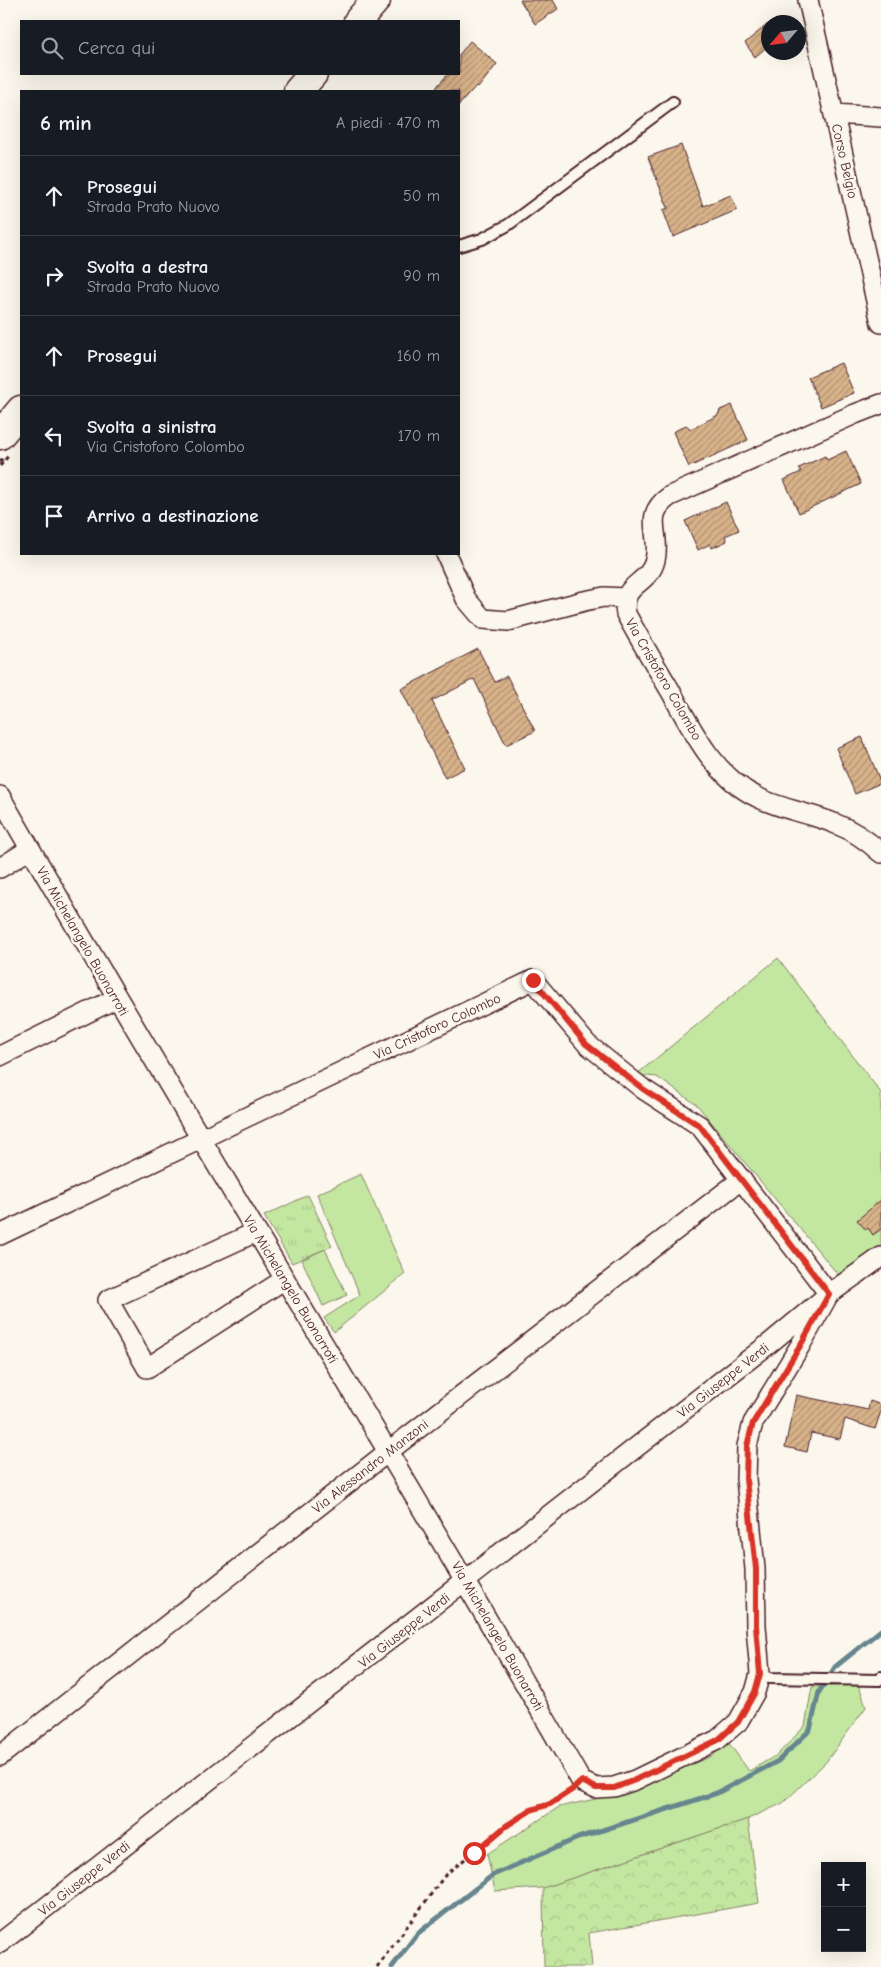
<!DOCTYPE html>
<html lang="it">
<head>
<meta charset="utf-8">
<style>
  body { margin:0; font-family:"Comic Neue",sans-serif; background:#20242c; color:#f1f3f6 }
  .controls { position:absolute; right:15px; bottom:15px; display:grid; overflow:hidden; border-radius:0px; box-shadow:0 5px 20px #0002 }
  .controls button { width:45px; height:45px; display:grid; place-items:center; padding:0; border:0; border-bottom:1px solid #363941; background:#171b24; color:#f1f3f6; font:25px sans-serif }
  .compass { position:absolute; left:761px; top:15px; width:45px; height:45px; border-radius:50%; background:#171b24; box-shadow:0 5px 20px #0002; rotate:242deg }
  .stop { position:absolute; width:15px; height:15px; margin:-11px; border:4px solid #d93025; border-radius:50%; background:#fff }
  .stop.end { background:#d93025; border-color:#fff; box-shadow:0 1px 5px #0008 }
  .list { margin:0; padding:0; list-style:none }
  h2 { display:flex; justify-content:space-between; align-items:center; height:65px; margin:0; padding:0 20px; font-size:21px }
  h2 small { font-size:16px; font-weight:400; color:#9ea1a6 }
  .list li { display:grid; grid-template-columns:32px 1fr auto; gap:15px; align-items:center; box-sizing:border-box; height:80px; padding:0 20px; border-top:1px solid #363941 }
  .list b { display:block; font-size:19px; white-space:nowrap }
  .list p { margin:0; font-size:16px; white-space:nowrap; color:#9ea1a6 }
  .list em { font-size:16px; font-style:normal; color:#9ea1a6 }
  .icon { flex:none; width:28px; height:28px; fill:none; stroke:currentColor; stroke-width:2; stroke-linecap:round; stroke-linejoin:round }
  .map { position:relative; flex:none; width:881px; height:1967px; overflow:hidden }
  .search { position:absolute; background:#171b24; box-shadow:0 5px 20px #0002; left:20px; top:20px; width:440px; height:55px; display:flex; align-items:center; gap:12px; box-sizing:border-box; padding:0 18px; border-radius:0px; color:#9ea1a6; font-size:19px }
  .panel { position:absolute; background:#171b24; box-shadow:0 5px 20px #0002; left:20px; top:90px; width:440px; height:465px; border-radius:0px }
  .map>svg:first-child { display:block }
</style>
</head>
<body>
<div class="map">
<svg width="881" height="1967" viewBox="0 0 881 1967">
  <defs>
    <pattern id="forest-crowns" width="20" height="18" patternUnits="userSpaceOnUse" patternTransform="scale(1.25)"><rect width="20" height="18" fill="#c3e7a1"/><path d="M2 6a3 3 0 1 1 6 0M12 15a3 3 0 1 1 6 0" fill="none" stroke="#a9c68b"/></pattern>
    <pattern id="park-tufts" width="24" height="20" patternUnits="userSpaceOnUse" patternTransform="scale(1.25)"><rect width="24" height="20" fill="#c3e7a1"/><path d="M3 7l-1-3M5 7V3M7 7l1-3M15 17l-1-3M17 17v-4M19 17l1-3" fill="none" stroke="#a9c68b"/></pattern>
    <pattern id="building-hatch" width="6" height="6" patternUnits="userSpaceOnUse" patternTransform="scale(1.25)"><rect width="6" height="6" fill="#d8b38a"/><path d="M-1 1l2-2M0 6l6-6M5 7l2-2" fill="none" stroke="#b19171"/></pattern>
  </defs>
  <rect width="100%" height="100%" fill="#fbf7ec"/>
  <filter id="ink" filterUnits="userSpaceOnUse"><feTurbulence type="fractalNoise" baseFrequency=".02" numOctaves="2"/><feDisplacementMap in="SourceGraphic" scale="10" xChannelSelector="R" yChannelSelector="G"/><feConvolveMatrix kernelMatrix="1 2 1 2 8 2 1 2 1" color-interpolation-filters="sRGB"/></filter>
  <g filter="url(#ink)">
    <path fill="#c3e7a1" stroke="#868366" d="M 778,958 L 881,1093 L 881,1249 L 840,1277 L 697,1105 L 657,1077 L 636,1075 Z
      M 361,1174 L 405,1274 L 334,1332 L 324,1318 L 360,1295 L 317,1194 Z
      M 325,1249 L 347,1295 L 323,1306 L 302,1260 Z
      M 859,1685 L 866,1707 L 826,1762 L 783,1803 L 748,1819 L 543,1888 L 495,1891 L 487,1854 L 559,1807 L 618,1794 L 712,1756 L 728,1742 L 749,1771 L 777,1755 L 805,1726 L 812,1687 Z"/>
    <path fill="url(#forest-crowns)" stroke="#868366" d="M 748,1819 L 759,1903 L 589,1933 L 592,1967 L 544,1967 L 543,1888 Z"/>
    <path fill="url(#park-tufts)" stroke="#868366" d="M 308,1195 L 332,1246 L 292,1263 L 264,1216 Z"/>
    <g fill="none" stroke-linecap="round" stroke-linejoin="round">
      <path stroke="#66858f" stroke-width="5" d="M 392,1967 L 417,1934 L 493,1875 L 578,1838 L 717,1793 L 778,1761 L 810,1730 L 819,1692 L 835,1667 L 881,1630"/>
    </g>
    <path fill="url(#building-hatch)" stroke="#4a1f2b" d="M 520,0 L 553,0 L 558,9 L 535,24 Z
      M 768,24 L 768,46 L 755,57 L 745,43 Z
      M 470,41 L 497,64 L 478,88 L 476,86 L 459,105 L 459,91 L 433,91 L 448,74 L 459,74 L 459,55 Z
      M 681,145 L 703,206 L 731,195 L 737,210 L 673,237 L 663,210 L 668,208 L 648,157 Z
      M 841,363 L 854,393 L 821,407 L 808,377 Z
      M 732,405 L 748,440 L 689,467 L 673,432 L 686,425 L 691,429 L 718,415 L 720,410 Z
      M 846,451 L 861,484 L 799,513 L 784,480 L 801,472 L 799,468 L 825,456 L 827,460 Z
      M 726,502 L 739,530 L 725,536 L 727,541 L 712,548 L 710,544 L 698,550 L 685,521 Z
      M 478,649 L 495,682 L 507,676 L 535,731 L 506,745 L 474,679 L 432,701 L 465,768 L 445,778 L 401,689 Z
      M 862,737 L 881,783 L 855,794 L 836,748 Z
      M 881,1200 L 881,1229 L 873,1235 L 868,1228 L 866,1230 L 857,1220 Z
      M 796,1395 L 868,1410 L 870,1401 L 881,1405 L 881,1411 L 875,1429 L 845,1419 L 840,1439 L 811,1433 L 807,1452 L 785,1447 Z"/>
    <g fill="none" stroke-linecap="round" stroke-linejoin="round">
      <g stroke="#4a1f2b" stroke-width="14">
        <path id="lane" d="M 459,246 L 482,239 L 508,225 L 673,102
          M 760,1674 L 770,1678 L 879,1680 L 881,1677"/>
      </g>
      <g stroke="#4a1f2b" stroke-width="22">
        <path id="street" d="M 808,0 L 881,323
          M 834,114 L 881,117
          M 881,404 L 855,414 L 670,496 C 641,516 662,533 655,560 C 649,586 620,582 626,614 C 640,640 655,665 670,690 C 692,730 714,776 757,797 C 782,810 811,813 836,824 C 852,830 868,841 881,853
          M 446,554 L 466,599 L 483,619 L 508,621 L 584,601 L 604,597 L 625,598
          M 0,796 C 189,1127 392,1450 581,1781 L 596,1788 L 614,1787 L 635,1780 L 717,1740 L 738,1722 L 755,1692 L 760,1674 L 756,1626 L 755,1569 L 746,1479 L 747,1446 L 753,1423 L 800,1346 L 829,1294
          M 0,868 L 30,849
          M 0,1056 L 117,998
          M 256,1232 L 108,1300 L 147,1368 L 285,1279
          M 0,1235 L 533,980 L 587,1044 L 643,1089 L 700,1126 L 829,1294
          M 0,1756 L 389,1451 L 742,1179
          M 0,1943 L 770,1343 L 829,1294 L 881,1257"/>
      </g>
      <g stroke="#4a1f2b" stroke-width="31">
        <path id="secondary" d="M 358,21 L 376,0
          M 298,91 L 313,74
          M 0,435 L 21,410"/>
      </g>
      <path stroke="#4a1f2b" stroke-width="3" stroke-dasharray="4 4" stroke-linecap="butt" d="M 0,462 L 5,457
        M 0,466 L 9,455
        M 377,1967 L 446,1874 L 507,1826 L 531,1810 L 550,1804 L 570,1791"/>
      <use href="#lane" stroke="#fbf7ec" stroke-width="10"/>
      <use href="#street" stroke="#fbf7ec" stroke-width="19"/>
      <use href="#secondary" stroke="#fbf7ec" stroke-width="28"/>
    </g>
  </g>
  <g fill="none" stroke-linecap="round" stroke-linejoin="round" filter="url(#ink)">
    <path stroke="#d93025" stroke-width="6" d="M 474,1853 L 506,1826 L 531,1810 L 550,1804 L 573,1789 L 582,1781 L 596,1788 L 614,1788 L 635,1780 L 718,1740 L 738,1722 L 755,1692 L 760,1674 L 756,1626 L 756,1569 L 746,1479 L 747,1446 L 753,1423 L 800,1346 L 829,1294 L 700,1126 L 643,1089 L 586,1044 L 533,980"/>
  </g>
  <g text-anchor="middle" stroke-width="5" stroke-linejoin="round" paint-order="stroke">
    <g font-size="14" fill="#4a1f2b" stroke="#fbf7ec">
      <text transform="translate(845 161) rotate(77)" y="5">Corso Belgio</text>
      <text transform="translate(664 679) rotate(60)" y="5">Via Cristoforo Colombo</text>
      <text transform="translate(83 941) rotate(60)" y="5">Via Michelangelo Buonarroti</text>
      <text transform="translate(437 1026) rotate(-25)" y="5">Via Cristoforo Colombo</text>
      <text transform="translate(291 1289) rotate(59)" y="5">Via Michelangelo Buonarroti</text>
      <text transform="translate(723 1380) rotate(-38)" y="5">Via Giuseppe Verdi</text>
      <text transform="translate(370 1466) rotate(-38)" y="5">Via Alessandro Manzoni</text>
      <text transform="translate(404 1630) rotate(-38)" y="5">Via Giuseppe Verdi</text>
      <text transform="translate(498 1636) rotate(60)" y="5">Via Michelangelo Buonarroti</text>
      <text transform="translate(84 1878) rotate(-38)" y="5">Via Giuseppe Verdi</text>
    </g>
  </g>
</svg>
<div class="controls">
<button>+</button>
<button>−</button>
</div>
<svg class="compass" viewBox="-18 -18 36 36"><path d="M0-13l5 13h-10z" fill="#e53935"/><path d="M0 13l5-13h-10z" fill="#9ea1a6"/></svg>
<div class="stop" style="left:474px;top:1853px"></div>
<div class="stop end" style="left:533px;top:980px"></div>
<div class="search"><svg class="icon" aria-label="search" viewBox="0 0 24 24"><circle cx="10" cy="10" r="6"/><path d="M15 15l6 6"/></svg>Cerca qui</div>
<section class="panel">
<h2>6 min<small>A piedi · 470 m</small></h2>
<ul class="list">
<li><svg class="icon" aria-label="ahead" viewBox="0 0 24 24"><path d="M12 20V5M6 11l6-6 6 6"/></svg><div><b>Prosegui</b><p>Strada Prato Nuovo</p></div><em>50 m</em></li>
<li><svg class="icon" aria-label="right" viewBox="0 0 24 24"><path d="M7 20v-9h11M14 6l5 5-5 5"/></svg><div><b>Svolta a destra</b><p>Strada Prato Nuovo</p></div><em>90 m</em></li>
<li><svg class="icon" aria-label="ahead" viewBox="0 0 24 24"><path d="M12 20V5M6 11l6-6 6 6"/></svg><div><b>Prosegui</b></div><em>160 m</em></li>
<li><svg class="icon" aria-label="left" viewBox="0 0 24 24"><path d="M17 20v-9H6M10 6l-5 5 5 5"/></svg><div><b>Svolta a sinistra</b><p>Via Cristoforo Colombo</p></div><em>170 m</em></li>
<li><svg class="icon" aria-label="arrive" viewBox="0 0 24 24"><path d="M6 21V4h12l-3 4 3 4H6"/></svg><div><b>Arrivo a destinazione</b></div></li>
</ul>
</section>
</div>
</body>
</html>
